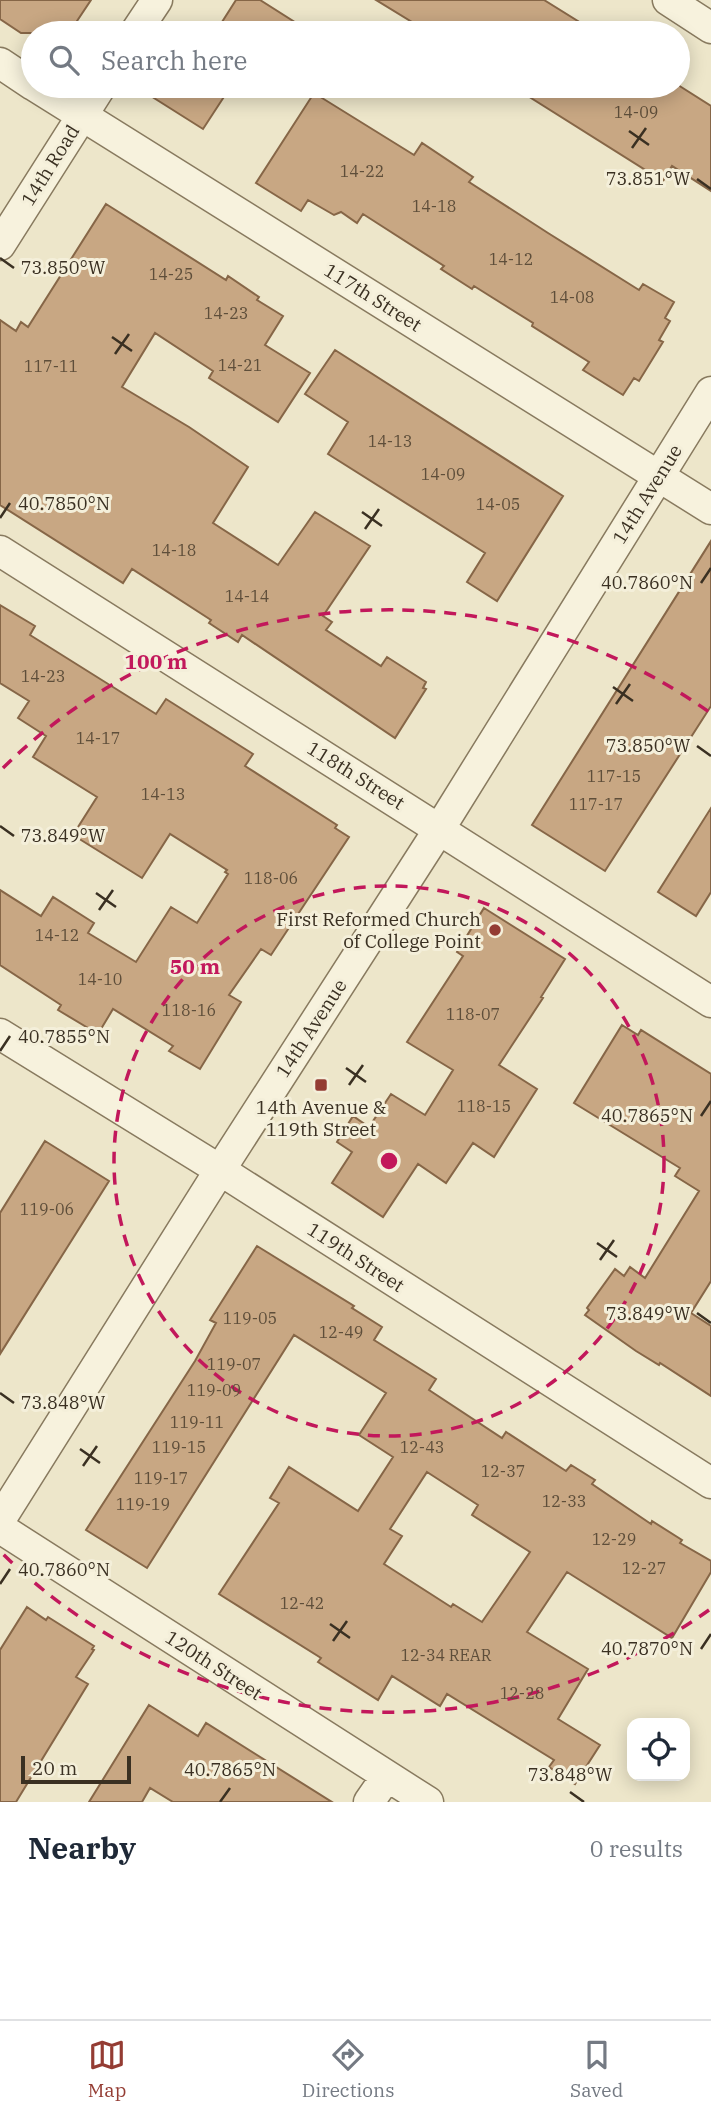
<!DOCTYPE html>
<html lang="en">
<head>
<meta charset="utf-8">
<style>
  body { margin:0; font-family:"IBM Plex Serif",serif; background:#f6f6f7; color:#1f2937 }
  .controls { position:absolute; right:21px; bottom:21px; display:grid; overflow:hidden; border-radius:14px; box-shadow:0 4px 18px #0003 }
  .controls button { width:63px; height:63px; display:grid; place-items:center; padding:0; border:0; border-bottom:2px solid #e0e1e3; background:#fff; color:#1f2937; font:35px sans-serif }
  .scale { position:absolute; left:21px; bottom:18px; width:110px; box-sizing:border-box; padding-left:7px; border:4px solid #3a3022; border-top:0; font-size:19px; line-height:24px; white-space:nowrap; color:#3a3022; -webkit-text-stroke:5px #f4efda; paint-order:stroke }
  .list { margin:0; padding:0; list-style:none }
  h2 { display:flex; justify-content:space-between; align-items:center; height:91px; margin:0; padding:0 28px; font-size:30px }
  h2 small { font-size:23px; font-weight:400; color:#747a83 }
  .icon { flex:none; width:38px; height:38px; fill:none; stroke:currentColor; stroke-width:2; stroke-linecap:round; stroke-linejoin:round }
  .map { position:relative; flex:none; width:711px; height:1802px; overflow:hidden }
  .search { position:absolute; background:#fff; box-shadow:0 4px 18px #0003; left:21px; right:21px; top:21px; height:77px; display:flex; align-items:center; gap:18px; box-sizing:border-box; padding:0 24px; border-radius:38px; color:#747a83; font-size:26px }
  .sheet { height:217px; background:#fff }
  nav { display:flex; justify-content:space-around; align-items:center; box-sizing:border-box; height:98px; border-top:2px solid #e0e1e3; background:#fff; font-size:19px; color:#747a83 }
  nav a { display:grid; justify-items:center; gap:4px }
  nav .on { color:#943c33 }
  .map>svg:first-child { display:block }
</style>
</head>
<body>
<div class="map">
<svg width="711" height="1802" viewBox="0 0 711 1802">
  <rect width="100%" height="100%" fill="#ede6ca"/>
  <path fill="#c8a783" stroke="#866647" stroke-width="2" fill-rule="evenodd" d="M 0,0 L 91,0 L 69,33 L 21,33 L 0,19 Z
    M 236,0 L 260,0 L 312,33 L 215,33 Z
    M 376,0 L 544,0 L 597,33 L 430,33 Z
    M 678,85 L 711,106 L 711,191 L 672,166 L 663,181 L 512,86 Z
    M 135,86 L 231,86 L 203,129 Z
    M 314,93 L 414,155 L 422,143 L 473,177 L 469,182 L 548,233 L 639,290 L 643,284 L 674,302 L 665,318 L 670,321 L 659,340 L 663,342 L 639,381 L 634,378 L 623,395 L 583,370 L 589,362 L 532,326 L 533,323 L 474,286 L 472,289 L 441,269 L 444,266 L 363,214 L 357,223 L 341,212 L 334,215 L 308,200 L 301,211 L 256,183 Z
    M 106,204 L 226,280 L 228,276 L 259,297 L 257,300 L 283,316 L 265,345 L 310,373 L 278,422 L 209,378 L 213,371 L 155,333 L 122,387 L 189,427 L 248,467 L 213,523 L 278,565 L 315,512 L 370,546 L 323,616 L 332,622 L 326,630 L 381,666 L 387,657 L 426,682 L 423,688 L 426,689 L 395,738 L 242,635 L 238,642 L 209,623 L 211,620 L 132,569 L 123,583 L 0,505 L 0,320 L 16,331 L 21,322 L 28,327 Z
    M 335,350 L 563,496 L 497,601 L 467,582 L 485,553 L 328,454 L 348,422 L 305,394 Z
    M 711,541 L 711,706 L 605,871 L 532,825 Z
    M 0,605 L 35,626 L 30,635 L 156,714 L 166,699 L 253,754 L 245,766 L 337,825 L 335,828 L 349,837 L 271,955 L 261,949 L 229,995 L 241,1002 L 200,1069 L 169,1051 L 173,1046 L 113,1009 L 98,1034 L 58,1010 L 61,1005 L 0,965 L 0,890 L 41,916 L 53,897 L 94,923 L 88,933 L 136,962 L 171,907 L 197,923 L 228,874 L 225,872 L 227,870 L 170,834 L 142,878 L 73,835 L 97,797 L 33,757 L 46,736 L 18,718 L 29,701 L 0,683 Z
    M 711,808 L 711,892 L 696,916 L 658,892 Z
    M 484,908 L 565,959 L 541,997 L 543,998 L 499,1065 L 537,1089 L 494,1157 L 473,1143 L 446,1183 L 418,1164 L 383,1217 L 332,1183 L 352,1152 L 337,1142 L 353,1116 L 369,1127 L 391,1094 L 425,1115 L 453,1070 L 407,1042 L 463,956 L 457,952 Z
    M 622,1025 L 638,1035 L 641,1030 L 711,1074 L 711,1281 L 691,1313 L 711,1326 L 711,1396 L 660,1363 L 659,1365 L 636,1351 L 585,1315 L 589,1310 L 587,1308 L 615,1269 L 624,1276 L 630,1267 L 645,1278 L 699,1191 L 675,1176 L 680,1168 L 574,1103 Z
    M 45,1141 L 109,1181 L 0,1354 L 0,1213 Z
    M 257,1246 L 354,1306 L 352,1308 L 382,1327 L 374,1340 L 436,1379 L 429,1390 L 502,1438 L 506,1432 L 566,1471 L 571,1465 L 595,1480 L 592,1484 L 651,1524 L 652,1521 L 682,1540 L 680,1543 L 711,1561 L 711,1572 L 672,1638 L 567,1572 L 527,1632 L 588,1669 L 558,1719 L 600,1745 L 575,1784 L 549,1767 L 554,1760 L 447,1694 L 440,1706 L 392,1676 L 378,1700 L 318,1662 L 321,1658 L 219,1594 L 279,1503 L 270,1498 L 289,1467 L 358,1511 L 393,1457 L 359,1435 L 386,1393 L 294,1335 L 147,1568 L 86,1530 L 195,1361 L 216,1323 L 210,1320 ZM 427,1472 L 478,1505 L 472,1515 L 530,1552 L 482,1622 L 453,1604 L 451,1607 L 384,1564 L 402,1536 L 390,1529 Z
    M 27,1607 L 46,1620 L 48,1617 L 94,1646 L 92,1649 L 94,1650 L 76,1677 L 88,1684 L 16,1802 L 0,1802 L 0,1650 Z
    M 149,1705 L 198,1736 L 206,1723 L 332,1802 L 173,1802 L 150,1788 L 142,1802 L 89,1802 Z"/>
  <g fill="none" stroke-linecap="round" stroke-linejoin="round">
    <g stroke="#887a5f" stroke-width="33">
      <path id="street" d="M 668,0 L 711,28
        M 135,33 L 157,0
        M 0,63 L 33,85
        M 35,86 L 711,509
        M 0,245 L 101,86
        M 0,551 L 711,1002
        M 0,1034 L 220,1170 L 711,1483
        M 0,1520 L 220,1170 L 440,828 L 711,392
        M 0,1528 L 428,1802
        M 369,1802 L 387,1776"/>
    </g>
    <use href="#street" stroke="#f7f2dd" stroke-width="30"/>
  </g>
  <path fill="none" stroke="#3a3022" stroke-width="2.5" d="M 629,131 L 649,145M 632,148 L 646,128M 697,179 L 711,189M 0,258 L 14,268M 112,337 L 132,351M 115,354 L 129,334M 362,512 L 382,526M 0,518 L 10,503M 365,529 L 379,509M 701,583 L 711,568M 613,687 L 633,701M 616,704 L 630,684M 697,746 L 711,756M 0,826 L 14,836M 96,893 L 116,907M 99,910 L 113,890M 0,1051 L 10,1036M 346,1068 L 366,1082M 349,1085 L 363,1065M 701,1116 L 711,1101M 597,1243 L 617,1257M 600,1260 L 614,1240M 697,1313 L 711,1323M 0,1393 L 14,1403M 80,1449 L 100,1463M 83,1466 L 97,1446M 0,1584 L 10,1569M 330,1624 L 350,1638M 333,1641 L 347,1621M 701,1649 L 711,1634M 570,1792 L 584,1802M 220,1802 L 230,1788"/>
  <g fill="none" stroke="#c2185b" stroke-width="3.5" stroke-dasharray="12 9">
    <circle cx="389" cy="1161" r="275"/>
    <path d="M709 1610A551 551 0 0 1 3 1554M3 768A551 551 0 0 1 709 712"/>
  </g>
  <g fill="#943c33" stroke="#f4efda" stroke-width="2.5">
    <circle cx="495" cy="930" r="7"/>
    <rect x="314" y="1078" width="14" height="14" rx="3.5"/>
  </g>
  <g text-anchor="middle" stroke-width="6" stroke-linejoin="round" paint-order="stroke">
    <g font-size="16" fill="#5e4e3a">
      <text x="636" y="118">14-09</text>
      <text x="362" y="177">14-22</text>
      <text x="434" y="212">14-18</text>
      <text x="511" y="265">14-12</text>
      <text x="171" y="280">14-25</text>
      <text x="572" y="303">14-08</text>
      <text x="226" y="319">14-23</text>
      <text x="240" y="371">14-21</text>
      <text x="51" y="372">117-11</text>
      <text x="390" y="447">14-13</text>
      <text x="443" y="480">14-09</text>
      <text x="498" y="510">14-05</text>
      <text x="174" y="556">14-18</text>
      <text x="247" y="602">14-14</text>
      <text x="43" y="682">14-23</text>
      <text x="98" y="744">14-17</text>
      <text x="614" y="782">117-15</text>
      <text x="163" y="800">14-13</text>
      <text x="596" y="810">117-17</text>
      <text x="271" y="884">118-06</text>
      <text x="57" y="941">14-12</text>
      <text x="100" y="985">14-10</text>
      <text x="189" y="1016">118-16</text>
      <text x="473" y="1020">118-07</text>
      <text x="484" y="1112">118-15</text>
      <text x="47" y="1215">119-06</text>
      <text x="250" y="1324">119-05</text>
      <text x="341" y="1338">12-49</text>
      <text x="234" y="1370">119-07</text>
      <text x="214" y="1396">119-09</text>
      <text x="197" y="1428">119-11</text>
      <text x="179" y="1453">119-15</text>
      <text x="422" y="1453">12-43</text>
      <text x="503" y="1477">12-37</text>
      <text x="161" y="1484">119-17</text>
      <text x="564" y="1507">12-33</text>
      <text x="143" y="1510">119-19</text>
      <text x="614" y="1545">12-29</text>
      <text x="644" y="1574">12-27</text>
      <text x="302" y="1609">12-42</text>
      <text x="446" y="1661">12-34 REAR</text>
      <text x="522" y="1699">12-28</text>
    </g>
    <g font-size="19" fill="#3a3022" stroke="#f4efda">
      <text transform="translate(50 165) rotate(-58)" y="7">14th Road</text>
      <text transform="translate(373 297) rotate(32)" y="7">117th Street</text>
      <text transform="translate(647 494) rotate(-58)" y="7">14th Avenue</text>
      <text transform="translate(356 775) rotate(32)" y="7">118th Street</text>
      <text transform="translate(311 1028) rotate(-57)" y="7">14th Avenue</text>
      <text transform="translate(356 1257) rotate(33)" y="7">119th Street</text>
      <text transform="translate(214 1665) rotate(33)" y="7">120th Street</text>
    </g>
    <g font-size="19" fill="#3a3022" stroke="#f4efda" text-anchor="end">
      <text x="481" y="926">First Reformed Church<tspan x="481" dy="22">of College Point</tspan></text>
      <text x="321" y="1114" text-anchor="middle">14th Avenue &amp;<tspan x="321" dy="22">119th Street</tspan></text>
    </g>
  </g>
  <g font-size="18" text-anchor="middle" fill="#3a3022" stroke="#f4efda" stroke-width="6" stroke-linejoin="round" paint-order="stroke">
    <text x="648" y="185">73.851°W</text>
    <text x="63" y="274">73.850°W</text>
    <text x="64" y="510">40.7850°N</text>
    <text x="647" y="589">40.7860°N</text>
    <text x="648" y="752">73.850°W</text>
    <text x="63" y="842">73.849°W</text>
    <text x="64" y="1043">40.7855°N</text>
    <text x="647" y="1122">40.7865°N</text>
    <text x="648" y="1320">73.849°W</text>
    <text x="63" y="1409">73.848°W</text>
    <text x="64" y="1576">40.7860°N</text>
    <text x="647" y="1655">40.7870°N</text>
    <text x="230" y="1776">40.7865°N</text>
    <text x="570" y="1781">73.848°W</text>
  </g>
  <circle cx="389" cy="1161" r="10" fill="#c2185b" stroke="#f4efda" stroke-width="3.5"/>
  <g font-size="21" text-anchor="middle" font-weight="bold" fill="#c2185b" stroke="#f4efda" stroke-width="6" stroke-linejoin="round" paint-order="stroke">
    <text x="156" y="669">100 m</text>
    <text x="195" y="974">50 m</text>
  </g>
</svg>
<div class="controls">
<button><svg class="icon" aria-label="locate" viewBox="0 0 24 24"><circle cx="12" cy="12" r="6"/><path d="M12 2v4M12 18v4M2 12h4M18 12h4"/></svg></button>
</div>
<div class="scale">20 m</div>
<div class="search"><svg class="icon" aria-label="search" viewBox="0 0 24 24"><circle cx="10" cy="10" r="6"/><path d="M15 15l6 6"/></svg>Search here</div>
</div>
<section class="sheet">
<h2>Nearby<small>0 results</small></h2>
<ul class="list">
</ul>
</section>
<nav>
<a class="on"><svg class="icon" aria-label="map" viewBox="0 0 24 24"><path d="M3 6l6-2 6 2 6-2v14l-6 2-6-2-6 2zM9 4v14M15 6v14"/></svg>Map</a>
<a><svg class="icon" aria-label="directions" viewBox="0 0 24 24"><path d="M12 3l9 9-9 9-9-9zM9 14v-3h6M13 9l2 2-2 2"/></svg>Directions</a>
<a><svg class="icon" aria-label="saved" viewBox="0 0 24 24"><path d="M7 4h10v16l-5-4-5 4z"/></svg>Saved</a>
</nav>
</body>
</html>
